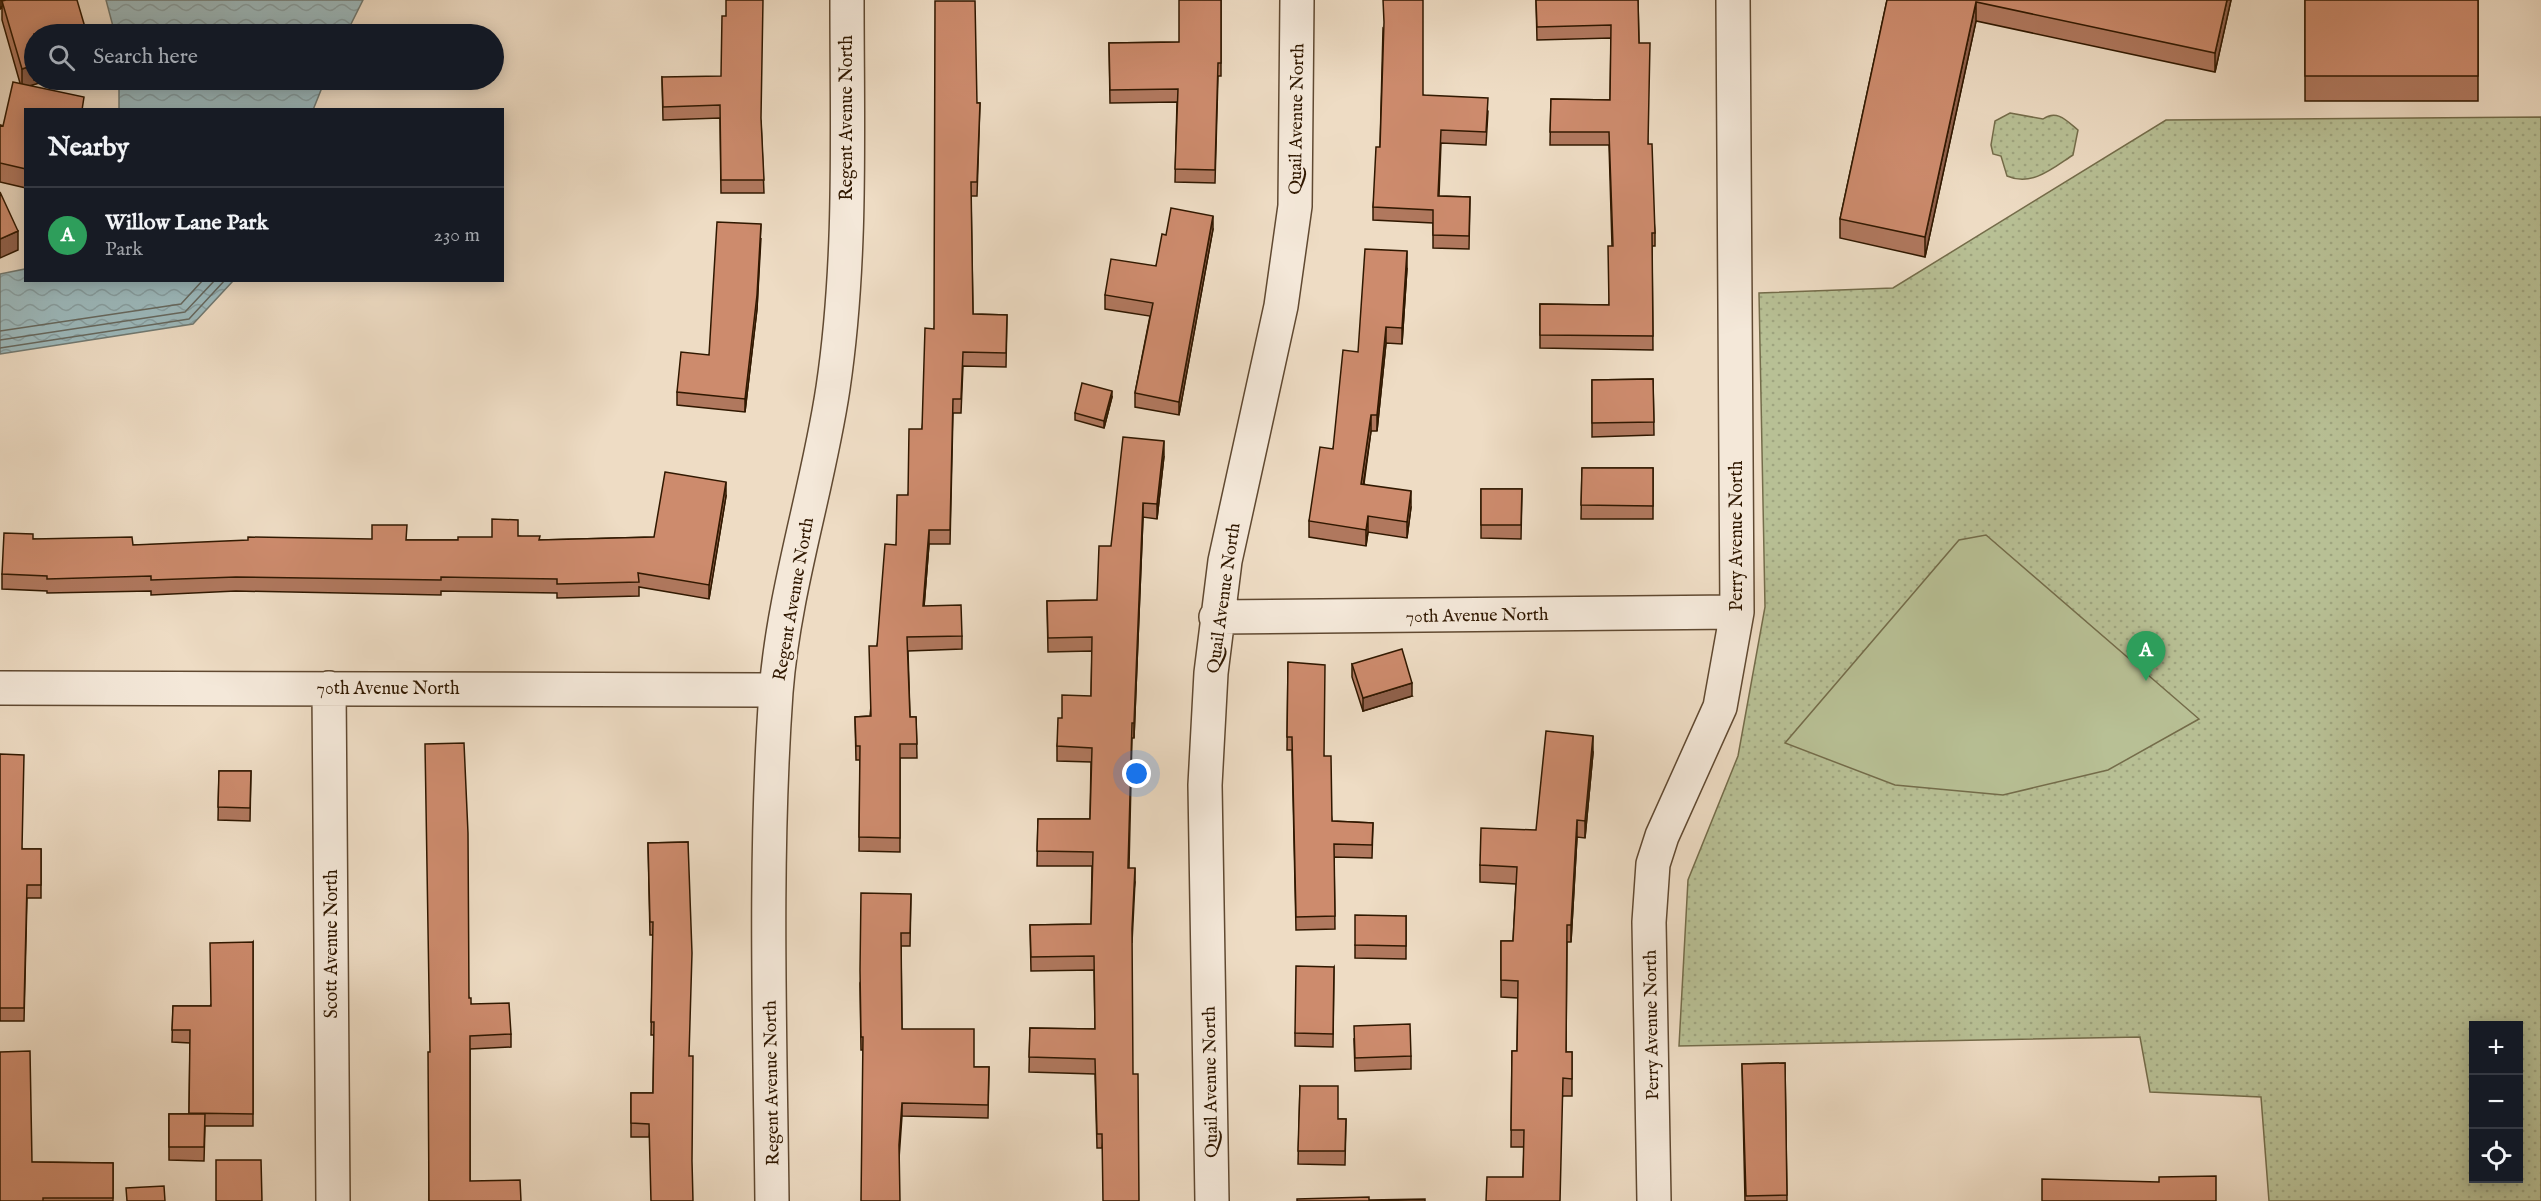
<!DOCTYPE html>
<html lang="en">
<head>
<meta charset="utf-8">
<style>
  body { margin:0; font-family:"IM FELL English",serif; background:#242831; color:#f1f3f6 }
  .controls { position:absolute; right:18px; bottom:18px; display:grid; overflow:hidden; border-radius:0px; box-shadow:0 3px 15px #0003 }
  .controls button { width:54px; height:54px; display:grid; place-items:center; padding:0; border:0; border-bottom:2px solid #363941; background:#171b24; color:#f1f3f6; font:30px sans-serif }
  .you { position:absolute; left:1137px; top:774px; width:21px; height:21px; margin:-15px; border:4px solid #fff; border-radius:50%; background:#1a73e8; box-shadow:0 0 0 9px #1a73e833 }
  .badge { display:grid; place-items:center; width:39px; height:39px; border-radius:50%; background:#c59692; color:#fff; font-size:20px; font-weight:700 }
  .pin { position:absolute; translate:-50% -50px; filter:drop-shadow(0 2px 3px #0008) }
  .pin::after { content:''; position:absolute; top:32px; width:21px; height:18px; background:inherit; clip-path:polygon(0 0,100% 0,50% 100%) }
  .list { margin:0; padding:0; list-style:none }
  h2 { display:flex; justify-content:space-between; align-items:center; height:78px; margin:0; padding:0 24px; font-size:26px }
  h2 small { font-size:20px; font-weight:400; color:#9ea1a6 }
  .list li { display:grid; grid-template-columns:39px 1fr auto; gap:18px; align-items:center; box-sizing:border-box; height:96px; padding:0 24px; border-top:2px solid #363941 }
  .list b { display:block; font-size:22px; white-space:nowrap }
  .list p { margin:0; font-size:20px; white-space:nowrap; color:#9ea1a6 }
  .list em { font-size:20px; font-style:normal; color:#9ea1a6 }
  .icon { flex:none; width:33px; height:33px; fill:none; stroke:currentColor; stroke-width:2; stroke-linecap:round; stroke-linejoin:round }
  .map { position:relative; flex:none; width:2541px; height:1201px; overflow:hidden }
  .search { position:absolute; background:#171b24; box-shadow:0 3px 15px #0003; left:24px; top:24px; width:480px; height:66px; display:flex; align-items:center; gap:15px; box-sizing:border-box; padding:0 21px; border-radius:33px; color:#9ea1a6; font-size:22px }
  .panel { position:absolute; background:#171b24; box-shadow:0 3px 15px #0003; left:24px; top:108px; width:480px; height:174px; border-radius:0px }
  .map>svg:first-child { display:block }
</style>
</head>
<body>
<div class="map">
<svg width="2541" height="1201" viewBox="0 0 2541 1201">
  <defs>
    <pattern id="grass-dots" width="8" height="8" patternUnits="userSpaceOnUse" patternTransform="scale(1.5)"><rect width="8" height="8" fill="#b8c095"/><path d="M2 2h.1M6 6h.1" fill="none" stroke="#9ea47f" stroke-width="1.8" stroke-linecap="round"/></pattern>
    <pattern id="water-waves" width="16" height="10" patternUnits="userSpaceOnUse" patternTransform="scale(1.5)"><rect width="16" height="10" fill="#9cb9bc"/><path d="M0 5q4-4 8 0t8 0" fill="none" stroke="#879ea0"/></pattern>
  </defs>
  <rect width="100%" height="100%" fill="#eedcc4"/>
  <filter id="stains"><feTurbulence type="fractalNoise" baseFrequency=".00333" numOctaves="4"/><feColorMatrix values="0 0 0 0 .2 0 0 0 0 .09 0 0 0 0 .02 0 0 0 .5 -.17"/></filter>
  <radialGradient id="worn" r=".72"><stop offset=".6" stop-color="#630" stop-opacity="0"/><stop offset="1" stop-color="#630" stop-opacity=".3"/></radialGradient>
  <path fill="url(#grass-dots)" stroke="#746c4a" stroke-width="1.5" fill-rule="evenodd" d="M 2010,113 L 2043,119 C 2057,109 2067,121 2078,130 L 2073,155 C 2053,168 2032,187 2007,176 L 2001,156 L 1993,154 L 1991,145 L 1995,121 Z
    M 2541,117 L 2541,1201 L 2269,1201 L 2261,1097 L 2150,1092 L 2140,1037 L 1679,1046 L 1688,880 L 1738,756 L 1765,607 L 1759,293 L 1893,288 L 2166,120 ZM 2474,1026 L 2518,1026 L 2518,1178 L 2474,1178 Z"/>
  <path fill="#b8c095" stroke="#746c4a" stroke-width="1.5" d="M 1986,535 L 2199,719 L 2108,770 L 2003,795 L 1895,785 L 1785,743 L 1959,540 Z"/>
  <path fill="url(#water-waves)" stroke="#717971" stroke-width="1.5" d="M 106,0 L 363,0 L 346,34 L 115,34 Z
    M 119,80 L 325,80 L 313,110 L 119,109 Z
    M 25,269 L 26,280 L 233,281 L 193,324 L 0,354 L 0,274 Z"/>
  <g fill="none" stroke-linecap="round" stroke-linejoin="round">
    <path stroke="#66685e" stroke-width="1.5" d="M 0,331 L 181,304 L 203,280
      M 0,340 L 185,312 L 215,280
      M 0,348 L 189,319 L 225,280"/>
    <g stroke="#604931" stroke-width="36">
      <path id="minor" d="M 1216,617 L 1737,612
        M 0,688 L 776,690
        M 329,688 L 333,1201
        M 772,1201 C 770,1031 764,861 776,692 C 784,589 818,489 833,388 C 852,260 847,129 847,0
        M 1212,1201 L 1205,785 L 1211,673 L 1225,561 L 1281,306 L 1295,206 L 1297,0
        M 1654,1201 L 1649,922 L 1653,864 L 1662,836 L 1720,707 L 1737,612 L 1733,0"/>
    </g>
    <use href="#minor" stroke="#f4e8d9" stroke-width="33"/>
  </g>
  <path fill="#b0785e" stroke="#301800" stroke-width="1.5" d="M 0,0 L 5,0 L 34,80 L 50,80 L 30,85 L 84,110 L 26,110 L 26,188 L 0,182 L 0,125 L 3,126 L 20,83 L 2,20 L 2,6 L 0,9 Z
    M 1221,0 L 1221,76 L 1218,76 L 1215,183 L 1175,182 L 1177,102 L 1110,103 L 1109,43 L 1179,42 Z
    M 1536,0 L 1638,0 L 1639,43 L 1648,144 L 1655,233 L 1655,246 L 1652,246 L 1653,350 L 1540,348 L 1540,304 L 1609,305 L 1612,246 L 1609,145 L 1550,145 L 1551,99 L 1610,100 L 1611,38 L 1537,40 Z
    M 1887,0 L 2231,0 L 2215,72 L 1976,21 L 1925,257 L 1840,238 L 1840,219 Z
    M 2305,0 L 2478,0 L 2478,101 L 2305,101 Z
    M 1383,29 L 1423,95 L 1488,111 L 1486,145 L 1441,143 L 1439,196 L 1470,197 L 1469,249 L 1433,248 L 1433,223 L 1373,220 L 1373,207 L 1380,147 Z
    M 662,77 L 761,121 L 764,193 L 721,193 L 720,118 L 663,120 Z
    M 977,103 L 980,103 L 977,196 L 971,196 L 973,314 L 1007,315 L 1006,367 L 963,366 L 961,413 L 953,413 L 950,544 L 929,544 L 924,606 L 962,636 L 962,649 L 908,651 L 910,717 L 916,717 L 917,758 L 900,758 L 900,852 L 859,851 L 860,760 L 856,760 L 855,717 L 870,716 L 877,646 L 896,545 L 908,495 L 922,429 L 934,329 Z
    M 1213,229 L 1179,415 L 1135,407 L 1135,393 L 1150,316 L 1105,309 L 1105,295 L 1156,266 L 1166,235 Z
    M 761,238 L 757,309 L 745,412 L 677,405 L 677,392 L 709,355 Z
    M 1407,268 L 1402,344 L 1386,343 L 1377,431 L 1371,431 L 1364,484 L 1411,507 L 1407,538 L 1368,532 L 1366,546 L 1309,537 L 1309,521 L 1333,449 L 1358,352 Z
    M 1653,379 L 1654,435 L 1592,437 L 1592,380 Z
    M 1112,397 L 1104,428 L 1075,420 L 1075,413 Z
    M 1164,456 L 1157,519 L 1143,517 L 1134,738 L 1132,738 L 1129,868 L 1135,882 L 1102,1148 L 1097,1148 L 1095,1074 L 1029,1072 L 1030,1028 L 1095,1029 L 1094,970 L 1031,971 L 1030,925 L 1091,924 L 1092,866 L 1037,866 L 1038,819 L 1090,819 L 1091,762 L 1057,761 L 1057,746 L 1062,718 L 1091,696 L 1092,651 L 1048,652 L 1047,601 L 1097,600 L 1111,546 Z
    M 1582,468 L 1653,468 L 1653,519 L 1581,519 Z
    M 1481,489 L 1522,489 L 1521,539 L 1481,538 Z
    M 726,496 L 709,599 L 639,587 L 639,596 L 557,598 L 557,593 L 441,591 L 441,595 L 236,591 L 151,595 L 151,591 L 47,593 L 47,591 L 2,589 L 2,574 L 33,539 L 133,545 L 407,540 L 458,540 L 518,536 L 539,540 L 654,537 Z
    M 1288,662 L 1324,756 L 1332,821 L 1373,823 L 1372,858 L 1334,857 L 1335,929 L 1296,930 L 1292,750 L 1287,750 Z
    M 1352,664 L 1412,696 L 1363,711 L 1352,677 Z
    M 1593,753 L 1585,838 L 1577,837 L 1571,942 L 1567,942 L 1566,1052 L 1572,1052 L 1572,1096 L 1563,1096 L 1523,1177 L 1524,1147 L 1511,1147 L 1512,1051 L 1517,1051 L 1518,998 L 1501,997 L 1501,941 L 1513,941 L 1516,884 L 1480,882 L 1480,865 L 1536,830 Z
    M 0,754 L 22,849 L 41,849 L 41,898 L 27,898 L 24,1021 L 0,1021 Z
    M 219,771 L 251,771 L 250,821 L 218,820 Z
    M 688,842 L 649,1137 L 631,1137 L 631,1093 L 653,1093 L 654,1035 L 651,1035 L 653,935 L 650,935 L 648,843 Z
    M 911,894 L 910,946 L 901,946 L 902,1029 L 974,1067 L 989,1067 L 988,1118 L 902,1116 L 863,1050 L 861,1050 L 860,983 Z
    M 1406,916 L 1406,959 L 1355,958 L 1355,945 Z
    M 253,942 L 253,1126 L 205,1126 L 204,1161 L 169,1160 L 169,1114 L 189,1114 L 190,1043 L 172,1042 L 173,1006 L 210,1006 Z
    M 1334,967 L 1333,1047 L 1295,1046 L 1295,1033 Z
    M 469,998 L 471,1004 L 511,1034 L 511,1047 L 470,1049 L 470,1181 L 429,1201 L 430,1052 Z
    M 1354,1039 L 1411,1056 L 1411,1069 L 1355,1071 Z
    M 1785,1063 L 1787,1201 L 1745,1201 L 1742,1064 Z
    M 1300,1086 L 1338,1119 L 1346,1119 L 1345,1165 L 1298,1164 Z
    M 32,1162 L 113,1163 L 113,1201 L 0,1201 Z"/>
  <path fill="#90614c" stroke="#301800" stroke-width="1.5" d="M 0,0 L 5,0 L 2,1 L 2,6 L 0,9 Z
    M 2227,0 L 2231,0 L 2215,72 L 2215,53 Z
    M 1976,2 L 1976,21 L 1925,257 L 1925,237 Z
    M 34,65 L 34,80 L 50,80 L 22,88 L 22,69 Z
    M 1213,216 L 1213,229 L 1179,415 L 1179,402 Z
    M 761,224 L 757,309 L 745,412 L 745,399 Z
    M 18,231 L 18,250 L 0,258 L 0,239 Z
    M 1407,251 L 1407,268 L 1402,344 L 1402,328 Z
    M 1386,327 L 1386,343 L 1377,431 L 1377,415 Z
    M 1112,391 L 1112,397 L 1104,428 L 1104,421 Z
    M 1371,415 L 1371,431 L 1361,500 L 1361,484 Z
    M 1164,441 L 1164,456 L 1157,519 L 1157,504 Z
    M 726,482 L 726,496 L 709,599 L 709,585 Z
    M 1411,491 L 1411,507 L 1407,538 L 1407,522 Z
    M 1143,503 L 1143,517 L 1134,738 L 1134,723 Z
    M 1368,516 L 1368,532 L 1366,546 L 1366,530 Z
    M 929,530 L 929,544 L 923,620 L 923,606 Z
    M 1412,683 L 1412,696 L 1363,711 L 1363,698 Z
    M 1593,736 L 1593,753 L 1585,838 L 1585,821 Z
    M 1577,820 L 1577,837 L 1571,942 L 1571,925 Z
    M 1135,868 L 1135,882 L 1132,943 L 1132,929 Z
    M 902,1103 L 902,1116 L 899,1159 L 899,1145 Z"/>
  <path fill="#cd8b6d" stroke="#301800" stroke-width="1.5" d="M 6,0 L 77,0 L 87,34 L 34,34 L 34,65 L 22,69 L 2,1 Z
    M 726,0 L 763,0 L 761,118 L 764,180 L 721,180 L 720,105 L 663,107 L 662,77 L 721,76 L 722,16 L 726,16 Z
    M 1179,0 L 1221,0 L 1221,63 L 1218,63 L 1215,170 L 1175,169 L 1178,89 L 1110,90 L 1109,43 L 1179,42 Z
    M 1383,0 L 1423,0 L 1423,95 L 1488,98 L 1486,132 L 1441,130 L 1438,196 L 1470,197 L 1469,236 L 1433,235 L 1433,210 L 1373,207 L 1376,147 L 1380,147 L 1384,22 Z
    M 1536,0 L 1638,0 L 1639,43 L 1650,43 L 1648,144 L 1652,144 L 1655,233 L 1652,233 L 1653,336 L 1540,335 L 1540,304 L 1609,305 L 1608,246 L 1613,246 L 1609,132 L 1550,132 L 1551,99 L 1610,100 L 1611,25 L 1537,27 Z
    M 1887,0 L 2227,0 L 2215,53 L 1976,2 L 1925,237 L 1840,219 Z
    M 2305,0 L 2478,0 L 2478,76 L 2305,76 Z
    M 935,1 L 975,1 L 977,103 L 980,103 L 977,182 L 971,182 L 973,314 L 1007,315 L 1006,353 L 963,352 L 961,399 L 953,399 L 950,530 L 929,530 L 923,606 L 961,605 L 962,636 L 907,637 L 910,717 L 916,717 L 917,744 L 900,744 L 900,838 L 859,837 L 860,746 L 856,746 L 855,717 L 871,716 L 869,646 L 877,646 L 885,544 L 896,545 L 897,495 L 908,495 L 909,429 L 922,429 L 925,328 L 934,329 Z
    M 13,82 L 84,97 L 82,110 L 26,110 L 26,169 L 0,163 L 0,125 L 3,126 Z
    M 0,192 L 18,231 L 0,239 Z
    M 1171,208 L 1213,216 L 1179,402 L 1135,393 L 1153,303 L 1105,295 L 1111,259 L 1156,266 L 1162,234 L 1166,235 Z
    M 717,222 L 761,224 L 757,295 L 745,399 L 677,392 L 681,352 L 709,355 Z
    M 1365,249 L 1407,251 L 1402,328 L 1386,327 L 1377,415 L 1371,415 L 1361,484 L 1411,491 L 1407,522 L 1368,516 L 1366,530 L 1309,521 L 1320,447 L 1333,449 L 1343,350 L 1358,352 Z
    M 1653,379 L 1654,422 L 1592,423 L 1592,380 Z
    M 1082,383 L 1112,391 L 1104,421 L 1075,413 Z
    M 1123,437 L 1164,441 L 1157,504 L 1143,503 L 1134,723 L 1132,723 L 1128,868 L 1135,868 L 1132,929 L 1133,1074 L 1138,1074 L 1139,1201 L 1103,1201 L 1102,1134 L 1097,1134 L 1095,1059 L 1029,1057 L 1030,1028 L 1095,1029 L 1094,956 L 1031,957 L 1030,925 L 1091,924 L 1093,852 L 1037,851 L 1038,819 L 1090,819 L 1092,748 L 1057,746 L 1058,718 L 1062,718 L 1062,695 L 1091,696 L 1092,637 L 1048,638 L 1047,601 L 1097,600 L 1099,546 L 1111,546 Z
    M 1582,468 L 1653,468 L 1653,506 L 1581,505 Z
    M 665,472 L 726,482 L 709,585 L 638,573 L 639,582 L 557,584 L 557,579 L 441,577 L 441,580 L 236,577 L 151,580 L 151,576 L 47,579 L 47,576 L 2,574 L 4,533 L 33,534 L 33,539 L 132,537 L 133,545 L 248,540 L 248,537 L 372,539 L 372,525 L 407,525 L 406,540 L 458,540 L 458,537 L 492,537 L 492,519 L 518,520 L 518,536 L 540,536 L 539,540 L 654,537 Z
    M 1481,489 L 1522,489 L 1521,525 L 1481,525 Z
    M 1402,649 L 1412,683 L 1363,698 L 1352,664 Z
    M 1288,662 L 1325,665 L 1324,756 L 1331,756 L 1332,821 L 1373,823 L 1372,845 L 1334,844 L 1335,916 L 1296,917 L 1292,737 L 1287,737 Z
    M 1546,731 L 1593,736 L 1585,821 L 1577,820 L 1571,925 L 1567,925 L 1566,1052 L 1572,1052 L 1572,1079 L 1563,1078 L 1560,1201 L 1486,1201 L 1487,1177 L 1523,1177 L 1524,1130 L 1511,1130 L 1512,1051 L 1517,1051 L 1518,981 L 1501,980 L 1501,941 L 1513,941 L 1517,867 L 1480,865 L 1481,828 L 1536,830 Z
    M 464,743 L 468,833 L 469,998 L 471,998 L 471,1004 L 509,1003 L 511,1034 L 470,1036 L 470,1181 L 520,1180 L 521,1201 L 429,1201 L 428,1052 L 430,1052 L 425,744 Z
    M 0,754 L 24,755 L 22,849 L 41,849 L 41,885 L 27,885 L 24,1008 L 0,1008 Z
    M 219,771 L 251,771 L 250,808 L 218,807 Z
    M 688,842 L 692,953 L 689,1056 L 693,1056 L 692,1161 L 693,1201 L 651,1201 L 649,1124 L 631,1123 L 631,1093 L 653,1093 L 654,1022 L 651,1022 L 653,922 L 650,922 L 648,843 Z
    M 861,893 L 911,894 L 910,933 L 901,933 L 902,1029 L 974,1029 L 974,1067 L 989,1067 L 988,1105 L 902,1103 L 899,1145 L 900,1201 L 861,1201 L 863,1037 L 861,1037 L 860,970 Z
    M 1355,915 L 1406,916 L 1406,946 L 1355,945 Z
    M 253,942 L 253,1114 L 189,1113 L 190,1030 L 172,1030 L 173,1006 L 211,1006 L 210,943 Z
    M 1296,966 L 1334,967 L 1333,1034 L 1295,1033 Z
    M 1410,1024 L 1411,1056 L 1355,1058 L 1354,1026 Z
    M 30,1051 L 32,1162 L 113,1163 L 113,1198 L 43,1198 L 43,1201 L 0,1201 L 0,1052 Z
    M 1785,1063 L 1787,1195 L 1746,1196 L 1742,1064 Z
    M 1300,1086 L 1338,1086 L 1338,1119 L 1346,1119 L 1345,1151 L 1298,1151 Z
    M 169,1114 L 205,1114 L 204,1147 L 169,1147 Z
    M 216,1160 L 261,1160 L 262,1201 L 216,1201 Z
    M 2216,1176 L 2216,1201 L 2042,1201 L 2042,1179 L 2159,1182 L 2159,1177 Z
    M 164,1186 L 165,1201 L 127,1201 L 126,1188 Z
    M 1369,1197 L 1369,1200 L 1425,1199 L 1425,1201 L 1297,1201 L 1297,1199 Z"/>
  <g text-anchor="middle" stroke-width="6" stroke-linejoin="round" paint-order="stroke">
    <g font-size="18" fill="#301800" stroke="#f4e8d9">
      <text transform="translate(846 118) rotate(-90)" y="6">Regent Avenue North</text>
      <text transform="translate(1296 119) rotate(-89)" y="6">Quail Avenue North</text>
      <text transform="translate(1736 536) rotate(-90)" y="6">Perry Avenue North</text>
      <text transform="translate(1223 598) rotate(-82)" y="6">Quail Avenue North</text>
      <text transform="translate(793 599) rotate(-80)" y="6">Regent Avenue North</text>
      <text transform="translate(1477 615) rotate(-1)" y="6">70th Avenue North</text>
      <text x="388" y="694">70th Avenue North</text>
      <text transform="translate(331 944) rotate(-90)" y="6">Scott Avenue North</text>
      <text transform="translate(1651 1025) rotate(-91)" y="6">Perry Avenue North</text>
      <text transform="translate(1210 1082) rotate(-91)" y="6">Quail Avenue North</text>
      <text transform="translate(771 1083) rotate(-91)" y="6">Regent Avenue North</text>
    </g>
  </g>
  <rect width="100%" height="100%" filter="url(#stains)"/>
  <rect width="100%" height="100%" fill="url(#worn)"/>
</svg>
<div class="controls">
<button>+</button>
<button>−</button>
<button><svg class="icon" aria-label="locate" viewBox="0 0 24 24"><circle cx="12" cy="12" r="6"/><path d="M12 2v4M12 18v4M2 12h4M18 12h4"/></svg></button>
</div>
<div class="you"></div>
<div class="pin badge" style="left:2146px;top:681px;background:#2e9e5b">A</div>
<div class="search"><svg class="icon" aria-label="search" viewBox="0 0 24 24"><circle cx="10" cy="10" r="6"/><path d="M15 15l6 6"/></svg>Search here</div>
<section class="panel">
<h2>Nearby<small></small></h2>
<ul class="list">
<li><span class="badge" style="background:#2e9e5b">A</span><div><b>Willow Lane Park</b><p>Park</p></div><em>230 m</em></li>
</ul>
</section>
</div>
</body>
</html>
